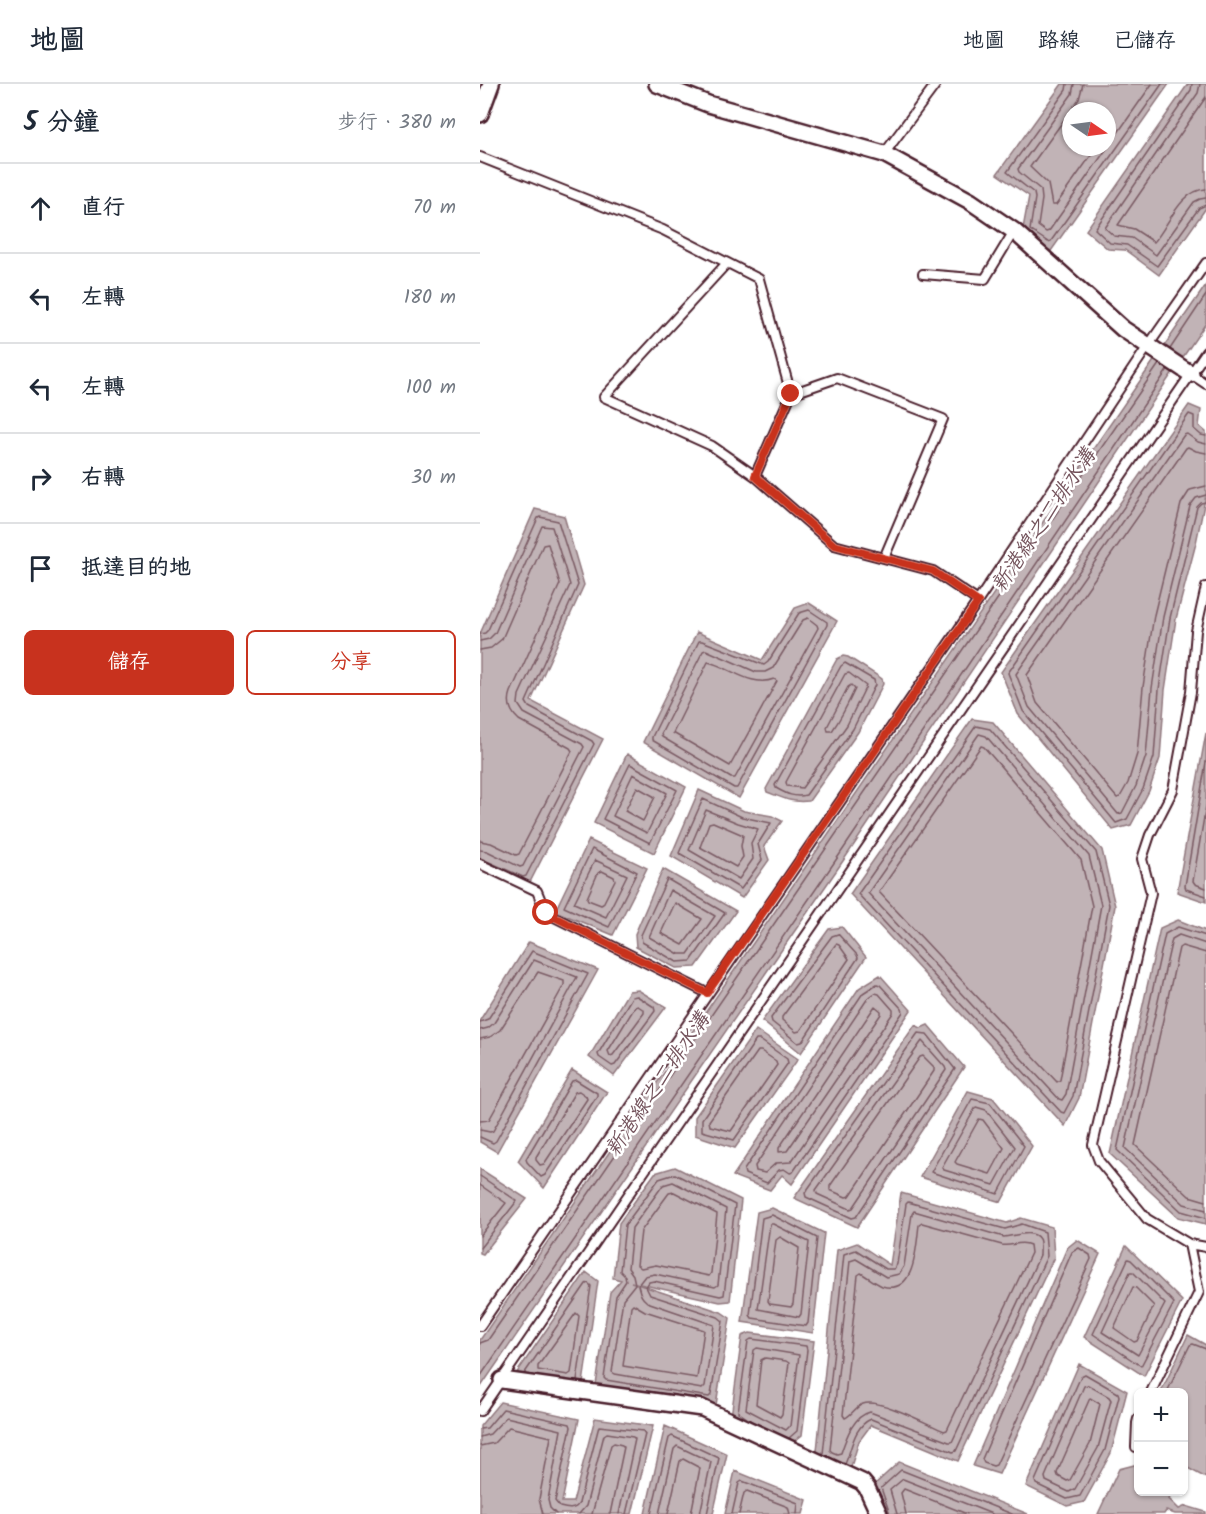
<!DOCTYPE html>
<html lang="zh-TW">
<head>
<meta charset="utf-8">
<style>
  body { margin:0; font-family:Kalam,"LXGW WenKai TC",sans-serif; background:#f2f2f3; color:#1f2937 }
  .controls { position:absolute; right:18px; bottom:18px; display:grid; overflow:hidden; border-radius:9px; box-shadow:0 2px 4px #0004 }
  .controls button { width:54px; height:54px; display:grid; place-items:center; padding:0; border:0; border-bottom:2px solid #e0e1e3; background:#fff; color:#1f2937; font:30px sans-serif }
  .compass { position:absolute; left:582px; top:18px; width:54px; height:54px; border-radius:50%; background:#fff; box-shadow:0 2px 4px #0004; rotate:103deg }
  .stop { position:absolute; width:18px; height:18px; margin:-14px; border:4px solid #c8321e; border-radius:50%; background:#fff }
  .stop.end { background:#c8321e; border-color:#fff; box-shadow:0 2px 6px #0008 }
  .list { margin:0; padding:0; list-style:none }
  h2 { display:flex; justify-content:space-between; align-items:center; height:78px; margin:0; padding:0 24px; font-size:26px }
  h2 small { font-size:20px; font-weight:400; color:#747a83 }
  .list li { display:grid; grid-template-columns:39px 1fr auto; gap:18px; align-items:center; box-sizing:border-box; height:90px; padding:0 24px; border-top:2px solid #e0e1e3 }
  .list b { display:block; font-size:22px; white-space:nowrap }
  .list em { font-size:20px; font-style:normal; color:#747a83 }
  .actions { display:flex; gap:12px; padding:18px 24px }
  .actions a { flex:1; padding:14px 0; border:2px solid #c8321e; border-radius:9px; text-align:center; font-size:21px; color:#c8321e }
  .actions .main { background:#c8321e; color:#fff }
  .icon { flex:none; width:33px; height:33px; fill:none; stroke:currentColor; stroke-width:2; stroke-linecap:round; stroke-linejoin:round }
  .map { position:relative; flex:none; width:726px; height:1430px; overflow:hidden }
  header { display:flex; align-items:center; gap:36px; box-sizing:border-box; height:84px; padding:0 30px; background:#fff; border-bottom:2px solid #e0e1e3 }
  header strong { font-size:28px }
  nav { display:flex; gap:33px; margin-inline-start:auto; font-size:21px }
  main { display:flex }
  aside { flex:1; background:#fff }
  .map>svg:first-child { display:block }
</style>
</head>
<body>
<header>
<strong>地圖</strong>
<nav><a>地圖</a><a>路線</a><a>已儲存</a></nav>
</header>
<main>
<aside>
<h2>5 分鐘<small>步行 · 380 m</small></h2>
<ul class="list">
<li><svg class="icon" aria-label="ahead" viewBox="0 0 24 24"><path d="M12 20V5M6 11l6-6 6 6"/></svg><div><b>直行</b></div><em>70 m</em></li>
<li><svg class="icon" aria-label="left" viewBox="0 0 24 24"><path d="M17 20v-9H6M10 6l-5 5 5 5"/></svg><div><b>左轉</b></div><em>180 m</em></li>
<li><svg class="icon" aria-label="left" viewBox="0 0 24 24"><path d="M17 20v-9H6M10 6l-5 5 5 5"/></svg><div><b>左轉</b></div><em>100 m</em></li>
<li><svg class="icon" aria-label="right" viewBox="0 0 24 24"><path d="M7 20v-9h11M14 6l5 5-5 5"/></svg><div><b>右轉</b></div><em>30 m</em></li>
<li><svg class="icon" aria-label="arrive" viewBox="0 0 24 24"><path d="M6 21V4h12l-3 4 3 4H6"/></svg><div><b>抵達目的地</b></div></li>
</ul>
<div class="actions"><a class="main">儲存</a><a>分享</a></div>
</aside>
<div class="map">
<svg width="726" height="1430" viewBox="0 0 726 1430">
  <rect width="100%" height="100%" fill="#fff"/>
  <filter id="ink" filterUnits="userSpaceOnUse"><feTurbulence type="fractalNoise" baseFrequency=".0167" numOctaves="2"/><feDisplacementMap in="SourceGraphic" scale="12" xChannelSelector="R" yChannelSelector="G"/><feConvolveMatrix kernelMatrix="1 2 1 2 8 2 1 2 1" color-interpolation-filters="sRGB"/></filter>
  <g filter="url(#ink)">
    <path fill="#c1b3b6" stroke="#91787e" stroke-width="1.5" fill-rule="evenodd" d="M 582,0 L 689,0 L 571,167 L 542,150 L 549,112 L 517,90 ZM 591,27 L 627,27 L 627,63 L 591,63 Z
      M 708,0 L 726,0 L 726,124 L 679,191 L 645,166 L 628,165 L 606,146 Z
      M 726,201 L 726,239 L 365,774 L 0,1304 L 0,1256 Z
      M 709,321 L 721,326 L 719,342 L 726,348 L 726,411 L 716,459 L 696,535 L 685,606 L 680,674 L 669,707 L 651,741 L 633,746 L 538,630 L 521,588 Z
      M 55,425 L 84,432 L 104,501 L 51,617 L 123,655 L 48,802 L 0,779 L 0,550 Z
      M 329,519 L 357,537 L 259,714 L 163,658 L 217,548 L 282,576 L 315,524 Z
      M 363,572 L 368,573 L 398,592 L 402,595 L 403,600 L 378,648 L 329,717 C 310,719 303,714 287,708 L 286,705 L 357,575 Z
      M 492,635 L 513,638 L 622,766 L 635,822 L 599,1014 L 585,1042 L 370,810 Z
      M 726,649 L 726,818 L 697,808 Z
      M 147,670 L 206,703 L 174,769 L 114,739 Z
      M 219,706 L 264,727 L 292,732 L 302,737 L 284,762 L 289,776 L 262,814 L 191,772 Z
      M 109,756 L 167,784 L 133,851 L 75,827 Z
      M 183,785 L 256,827 L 216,883 L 196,884 L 156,863 L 155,850 Z
      M 698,836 L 726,847 L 726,1140 L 698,1133 L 630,1070 L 680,844 Z
      M 362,843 L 386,873 L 321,969 L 282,937 L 349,845 Z
      M 49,858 L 118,886 L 17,1068 L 0,1058 L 0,936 Z
      M 400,891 L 431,926 L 312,1100 L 302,1091 L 290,1106 L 253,1092 L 379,904 Z
      M 158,906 L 186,923 L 134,992 L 109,973 L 149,907 Z
      M 435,941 L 441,944 L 448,941 L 484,983 L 377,1143 L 314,1114 Z
      M 276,946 L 318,975 L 255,1064 L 215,1051 L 215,1033 Z
      M 92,986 L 127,1008 L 64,1104 L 38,1077 Z
      M 488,1007 L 513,1014 L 552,1062 L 521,1118 L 440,1093 Z
      M 195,1083 L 261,1116 L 250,1217 L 240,1218 L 151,1198 L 241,1228 L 250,1234 L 236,1321 L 116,1301 L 130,1208 L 141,1196 L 133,1194 L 139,1139 L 175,1089 Z
      M 0,1085 L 47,1115 L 3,1170 L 0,1169 Z
      M 421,1109 L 527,1139 L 541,1134 L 572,1143 L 574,1173 L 478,1377 L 391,1341 L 379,1357 L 369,1389 L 336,1377 L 357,1166 L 377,1159 L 410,1181 Z
      M 292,1124 L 344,1149 L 333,1249 L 262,1238 L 277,1128 Z
      M 597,1156 L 620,1170 L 519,1390 L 493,1382 L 587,1164 Z
      M 646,1162 L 702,1217 L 664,1292 L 604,1253 Z
      M 106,1188 L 118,1197 L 102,1306 L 42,1298 L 36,1290 Z
      M 270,1249 L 334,1257 L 322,1351 L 307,1363 L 251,1333 L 262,1252 Z
      M 708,1251 L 726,1261 L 726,1394 L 704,1382 L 704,1308 L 681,1308 Z
      M 599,1280 L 647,1307 L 631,1369 L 604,1418 L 587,1422 L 546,1402 Z
      M 20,1318 L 99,1335 L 82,1418 L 93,1418 L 115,1334 L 173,1342 L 152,1430 L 0,1430 L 0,1342 Z
      M 185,1342 L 247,1370 L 233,1430 L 165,1430 Z
      M 419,1378 L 548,1430 L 405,1430 L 393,1402 Z
      M 658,1380 L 658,1408 L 693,1408 L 689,1415 L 699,1425 L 706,1422 L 726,1428 L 726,1430 L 695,1430 L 686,1427 L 684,1430 L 618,1430 L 639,1385 Z
      M 255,1387 L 327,1416 L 323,1430 L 245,1430 Z"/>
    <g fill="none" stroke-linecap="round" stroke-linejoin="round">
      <path stroke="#7a5a63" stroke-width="1.5" d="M 587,0 L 586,6 L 527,88 L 554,109 L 555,114 L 550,146 L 568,158 L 571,157 L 682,0
        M 594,0 L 592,10 L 538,85 L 539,88 L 561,106 L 562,115 L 558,142 L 566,148 L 569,147 L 672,0
        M 603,0 L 599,15 L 550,83 L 568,100 L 572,121 L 576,121 L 617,63
        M 712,0 L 711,6 L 615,145 L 630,159 L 647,161 L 677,182 L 719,124 L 726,121
        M 720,0 L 718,9 L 625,144 L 634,152 L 652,154 L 676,171 L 714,118 L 720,115 L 726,114
        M 726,13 L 638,141 L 654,145 L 674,158 C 689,141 700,106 726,105
        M 690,265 L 726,211
        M 726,352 L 721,351 L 714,345 L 714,332 L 709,330 L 528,589 L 543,627 L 636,739 L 647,735 L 663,705 L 674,673 L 679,605 L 690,534 L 717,423 L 721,419 L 726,418
        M 726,360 L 718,358 L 707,350 L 704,351 L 536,590 L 549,623 L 638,730 L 642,729 L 656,702 L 666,672 L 672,604 L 683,533 L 710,422 L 716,414 L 726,411
        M 726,369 L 716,367 L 708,363 L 706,364 L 547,591 L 557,619 L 637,714 L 640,713 L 648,699 L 657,670 L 663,603 L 674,531 L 701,420 L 710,406 L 726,402
        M 329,526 L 347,538 L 347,541 L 257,704 L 254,704 L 172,656 L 172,653 L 219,557 L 222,557 L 284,581 L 288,578 L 319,529 Z
        M 328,534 L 337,541 L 338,544 L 255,694 L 251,694 L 182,653 L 181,650 L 223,567 L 226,566 L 276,588 L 285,588 L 293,584 L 323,536 Z
        M 0,550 L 5,549 L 8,546 L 58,434 L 60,433 L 78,437 L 98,501 L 46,618 L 49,623 L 112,657 L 114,660 L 46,792 L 43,793 L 0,774
        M 0,557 L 9,555 L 15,549 L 62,442 L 72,443 L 90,501 L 39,611 L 38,620 L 44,629 L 102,660 L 104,663 L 43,782 L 40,783 L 7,767 L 0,766
        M 0,566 L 11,564 L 22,555 L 63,461 L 68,460 L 80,500 L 31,608 C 27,619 30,628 39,636 L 90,664 L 92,667 L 39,770 L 36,771 L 11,759 L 0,757
        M 228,578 C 250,583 271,604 294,595 L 297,597 L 250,682 L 193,649 Z
        M 365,579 L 394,596 L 395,601 L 373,645 L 326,711 C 315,714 306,710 296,704 L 295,701 L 361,582 Z
        M 369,589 L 386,602 L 367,641 L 322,704 L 307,702 L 306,698 L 365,590 Z
        M 371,601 L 375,605 C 368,620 361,634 352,647 L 348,647 L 347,643 L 368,603 Z
        M 496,642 L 510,645 L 616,768 L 629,821 L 593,1012 L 584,1029 L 581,1028 L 378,810 Z
        M 499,650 L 506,652 L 609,772 L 621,821 L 586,1010 L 582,1016 L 579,1015 L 388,809 Z
        M 501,662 L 504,663 L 601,776 L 612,822 L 580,996 L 577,998 L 399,808 Z
        M 726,678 L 705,802 L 706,805 L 726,812
        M 150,680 L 197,706 L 170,759 L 123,735 Z
        M 153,690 L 187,709 L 167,749 L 133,732 Z
        M 157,703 L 175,713 L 163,737 L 145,727 Z
        M 223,715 L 262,733 L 291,739 L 278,760 L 282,776 L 261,805 L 199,769 Z
        M 726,722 L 713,797 L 715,800 L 726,804
        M 226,726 L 258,739 L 278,745 L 271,759 L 273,775 L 259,795 L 209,766 Z
        M 233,738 L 263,751 L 261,762 L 263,773 L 256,783 L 220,763 L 229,739 Z
        M 112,765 L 157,788 L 129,843 L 84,823 Z
        M 115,776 L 147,791 L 126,833 L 94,819 Z
        M 122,787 L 134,793 L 135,796 L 123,820 L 121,821 L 108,816 L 107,814 L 118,789 Z
        M 187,795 L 245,829 L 211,877 L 197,878 L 162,858 L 161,851 Z
        M 190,806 L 235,832 L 208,870 L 199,870 L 169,853 Z
        M 195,819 L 222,835 L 203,861 L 181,849 Z
        M 358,850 L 377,871 L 378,874 L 322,958 L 318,959 L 292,938 L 291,934 L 352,852 Z
        M 726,852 L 698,843 L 685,850 L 637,1066 L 701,1127 L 726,1134
        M 356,860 L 359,861 L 369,875 L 320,947 L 316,948 L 302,936 L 302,933 Z
        M 726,860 L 699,851 L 692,855 L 645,1064 L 704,1120 L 726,1126
        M 726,869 L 702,862 L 699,864 L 655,1061 L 709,1112 L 726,1117
        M 397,900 L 400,901 L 422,925 L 423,928 L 313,1088 L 310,1089 L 304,1085 L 299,1086 L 287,1099 L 265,1090 L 264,1086 L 383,909 Z
        M 395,909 L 399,910 L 413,926 L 413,929 L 311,1078 L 296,1079 L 285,1089 L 276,1087 L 275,1082 L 388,914 Z
        M 157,912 L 174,923 L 175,927 L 135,981 L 132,982 L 119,973 L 118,970 L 152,913 Z
        M 158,922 L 164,926 L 164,929 L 133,971 L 130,972 L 128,967 L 155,923 Z
        M 395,922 L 401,927 L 401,930 L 307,1067 L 299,1068 L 299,1064 Z
        M 0,938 L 8,935 L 52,867 L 108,890 L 16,1057 L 13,1059 L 0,1053
        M 0,946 L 8,944 L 14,939 L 54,876 L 97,893 L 13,1047 L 10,1048 L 0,1046
        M 438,949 L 447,950 L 475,985 L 376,1133 L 372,1134 L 326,1113 L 325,1109 Z
        M 0,955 L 10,953 L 20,946 L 58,888 L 84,897 L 84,901 L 9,1036 L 0,1037
        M 276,956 L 280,956 L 307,975 L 308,979 L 254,1056 L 222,1047 L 222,1035 Z
        M 442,957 L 465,983 L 466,986 L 373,1124 L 370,1125 L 337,1110 L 336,1106 Z
        M 278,967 L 281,967 L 296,977 L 297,981 L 251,1047 L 230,1042 L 229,1037 Z
        M 443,972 L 454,983 L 454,987 L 370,1112 L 366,1113 L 350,1106 L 350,1102 L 440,973 Z
        M 96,996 L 117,1009 L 117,1012 L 65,1091 L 61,1093 L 47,1078 L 46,1075 L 92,997 Z
        M 99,1007 L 106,1012 L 107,1015 L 64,1080 L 60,1081 L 56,1076 L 56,1073 L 95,1008 Z
        M 492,1015 L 510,1019 L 544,1062 L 518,1110 L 451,1088 Z
        M 496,1023 L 506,1026 L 535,1063 L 514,1101 L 464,1086 L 462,1083 Z
        M 499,1035 L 503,1036 L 524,1064 L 510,1090 L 477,1080 L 475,1078 Z
        M 195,1090 L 255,1121 L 244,1211 L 240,1212 L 174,1197 L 169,1198 L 166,1203 L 170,1211 L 238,1233 L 243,1237 L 231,1311 L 229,1313 L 126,1296 L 124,1294 L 136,1212 L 146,1197 L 145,1192 L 140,1187 L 145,1141 L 179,1095 Z
        M 0,1092 L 37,1117 L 0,1164
        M 193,1098 L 246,1125 L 238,1201 L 235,1203 L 175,1190 L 165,1192 L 158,1201 C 160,1208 160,1213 167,1218 L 234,1241 L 225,1302 L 222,1305 L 135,1290 L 132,1288 L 143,1215 L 155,1200 L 153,1191 L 148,1184 L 152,1144 L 183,1101 Z
        M 0,1101 L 26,1119 L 0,1152
        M 194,1108 L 237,1130 L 231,1189 L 229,1192 L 176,1181 L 161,1184 L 157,1181 L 161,1147 L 189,1109 Z
        M 434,1127 L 524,1153 C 532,1153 553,1144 559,1155 C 561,1158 560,1167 560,1171 L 472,1358 L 469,1358 L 390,1328 C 373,1332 366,1354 361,1369 L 357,1370 L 352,1368 L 350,1366 L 370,1177 L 376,1175 L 406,1193 L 419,1190 L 424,1182 L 432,1130 Z
        M 292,1131 L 337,1154 L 328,1239 L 326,1242 L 272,1234 L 270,1231 L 282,1134 Z
        M 442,1139 L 522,1161 C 532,1163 540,1156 550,1161 L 551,1169 L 467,1346 L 464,1347 C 447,1340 400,1314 383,1320 C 375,1323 372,1331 365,1334 L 363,1331 L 378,1191 L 381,1189 C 388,1193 395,1199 402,1202 C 436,1212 436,1162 439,1141 Z
        M 290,1140 L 293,1140 L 329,1158 L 321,1230 L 319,1233 L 278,1225 Z
        M 300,1153 L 319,1164 L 313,1220 L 311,1223 L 290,1220 L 288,1217 L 296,1156 Z
        M 599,1164 L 610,1171 L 611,1175 L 516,1381 L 513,1382 L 504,1379 L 502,1375 L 592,1168 Z
        M 648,1175 L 651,1176 L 694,1219 L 661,1282 L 613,1250 Z
        M 650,1188 L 653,1188 L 685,1220 L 658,1271 L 622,1248 Z
        M 653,1203 L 656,1204 L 674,1222 L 657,1257 L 654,1258 L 634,1244 Z
        M 153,1220 L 165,1227 L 224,1246 L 217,1294 L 143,1282 L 151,1222 Z
        M 96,1229 L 99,1232 L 91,1289 L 88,1291 L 58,1286 L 58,1282 Z
        M 0,1259 L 8,1256 L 679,280
        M 277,1264 L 319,1271 L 310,1342 L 306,1346 L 266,1325 L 274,1266 Z
        M 285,1274 L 306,1277 L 309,1279 L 302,1330 L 300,1333 L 276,1320 L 281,1276 Z
        M 44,1290 L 106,1200 L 108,1199 L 111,1202 L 97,1297
        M 605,1290 L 638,1309 L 639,1312 L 625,1366 L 600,1412 L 587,1415 L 556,1400 L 555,1397 L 601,1292 Z
        M 0,1293 L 360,770 L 688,285
        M 608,1301 L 629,1313 L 631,1316 L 618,1364 L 595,1405 L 589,1408 L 566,1397 L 565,1393 L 604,1302 Z
        M 687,1308 L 710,1261 L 713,1260 L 726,1265
        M 610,1314 L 620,1320 L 610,1360 L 590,1396 L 587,1397 L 578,1392 L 577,1389 Z
        M 270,1336 L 258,1328 L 268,1257 L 271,1255 L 326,1262 L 327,1266 L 317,1347 L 309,1354
        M 0,1345 L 7,1344 L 23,1325 L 90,1340 L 91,1343 L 75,1417 L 80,1423 C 87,1425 95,1427 99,1419 L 119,1342 L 163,1347 L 165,1350 L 146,1430
        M 0,1353 L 10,1350 L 26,1333 L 81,1346 L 68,1416 L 70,1424 L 76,1430
        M 0,1362 L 14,1359 L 29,1343 L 71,1353 L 59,1415 L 63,1430
        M 343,1370 L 364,1170 L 376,1166 L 406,1185 L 414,1185 L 417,1180 L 426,1120 L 428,1118 L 525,1145 L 542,1140 L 565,1148 L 567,1172 L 476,1367 L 473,1368 L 391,1335 C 373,1343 372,1365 365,1380
        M 99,1430 L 106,1422 L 124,1351 L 127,1349 L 153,1353 L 155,1355 L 139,1430
        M 112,1430 L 131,1361 L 134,1359 L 142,1361 L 144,1363 L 130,1430
        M 171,1430 L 189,1354 L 192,1352 L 239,1374 L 227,1430
        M 179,1430 L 194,1365 L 197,1362 L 231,1378 L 220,1430
        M 188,1430 L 200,1377 L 203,1375 L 220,1384 L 211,1430
        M 252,1430 L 259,1399 L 262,1397 L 318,1419 L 317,1430
        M 259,1430 L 264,1409 L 267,1407 L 308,1423 L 310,1430
        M 410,1430 L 401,1404 L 421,1386 L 532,1430
        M 417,1430 L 410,1406 L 423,1395 L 512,1430
        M 426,1430 L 421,1409 L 424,1405 L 487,1430"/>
      <g stroke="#4a1f2b" stroke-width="12">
        <path id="service" d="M 404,70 L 456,0
          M 0,73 L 183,146 L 279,195 L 311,310
          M 247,179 L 124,313 L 232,362 L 275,392 L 354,461 L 453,487 L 498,517
          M 443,190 L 505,195 L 534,147
          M 711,290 L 726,300
          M 275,392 L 311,310 L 357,294 L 463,335 L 404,474
          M 726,503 L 716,547 L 711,608 L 693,706 L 670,751 L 662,775 L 671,809 L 613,1061 L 619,1077 L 667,1135 L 709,1160 L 726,1163
          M 0,780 L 57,807 L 66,829 L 227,909
          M 0,1242 L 498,517 L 668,262 L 726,179
          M 671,1308 L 719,1208 L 709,1160
          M 0,1327 L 726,268
          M 656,1363 L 657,1339 L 658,1335"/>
      </g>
      <g stroke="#4a1f2b" stroke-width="20">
        <path id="minor" d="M 177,0 L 228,20 L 404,70 L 490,117 L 534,147 L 643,245 L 711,290
          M 0,30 L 11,0
          M 22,1296 L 222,1324 L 382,1398 L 387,1404 L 399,1430"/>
      </g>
      <use href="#service" stroke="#fff" stroke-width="8"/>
      <use href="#minor" stroke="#fff" stroke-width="15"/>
    </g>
  </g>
  <g fill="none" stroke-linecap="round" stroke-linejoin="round" filter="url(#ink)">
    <path stroke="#c8321e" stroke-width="8" d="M 66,829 L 227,909 L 498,518 L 453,487 L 354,461 L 275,392 L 311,310"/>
  </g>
  <g text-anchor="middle" stroke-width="5" stroke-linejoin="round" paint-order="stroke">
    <g font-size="21" font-style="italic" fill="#74535c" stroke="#fff">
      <text transform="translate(563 436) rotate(-56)" y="7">新港線之二排水溝</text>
      <text transform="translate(177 1000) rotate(-56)" y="7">新港線之二排水溝</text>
    </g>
  </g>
</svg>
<div class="controls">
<button>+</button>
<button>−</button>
</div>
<svg class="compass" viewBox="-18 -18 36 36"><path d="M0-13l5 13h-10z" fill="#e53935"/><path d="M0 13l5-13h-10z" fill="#747a83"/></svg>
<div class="stop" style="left:66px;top:829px"></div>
<div class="stop end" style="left:311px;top:310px"></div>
</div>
</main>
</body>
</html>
